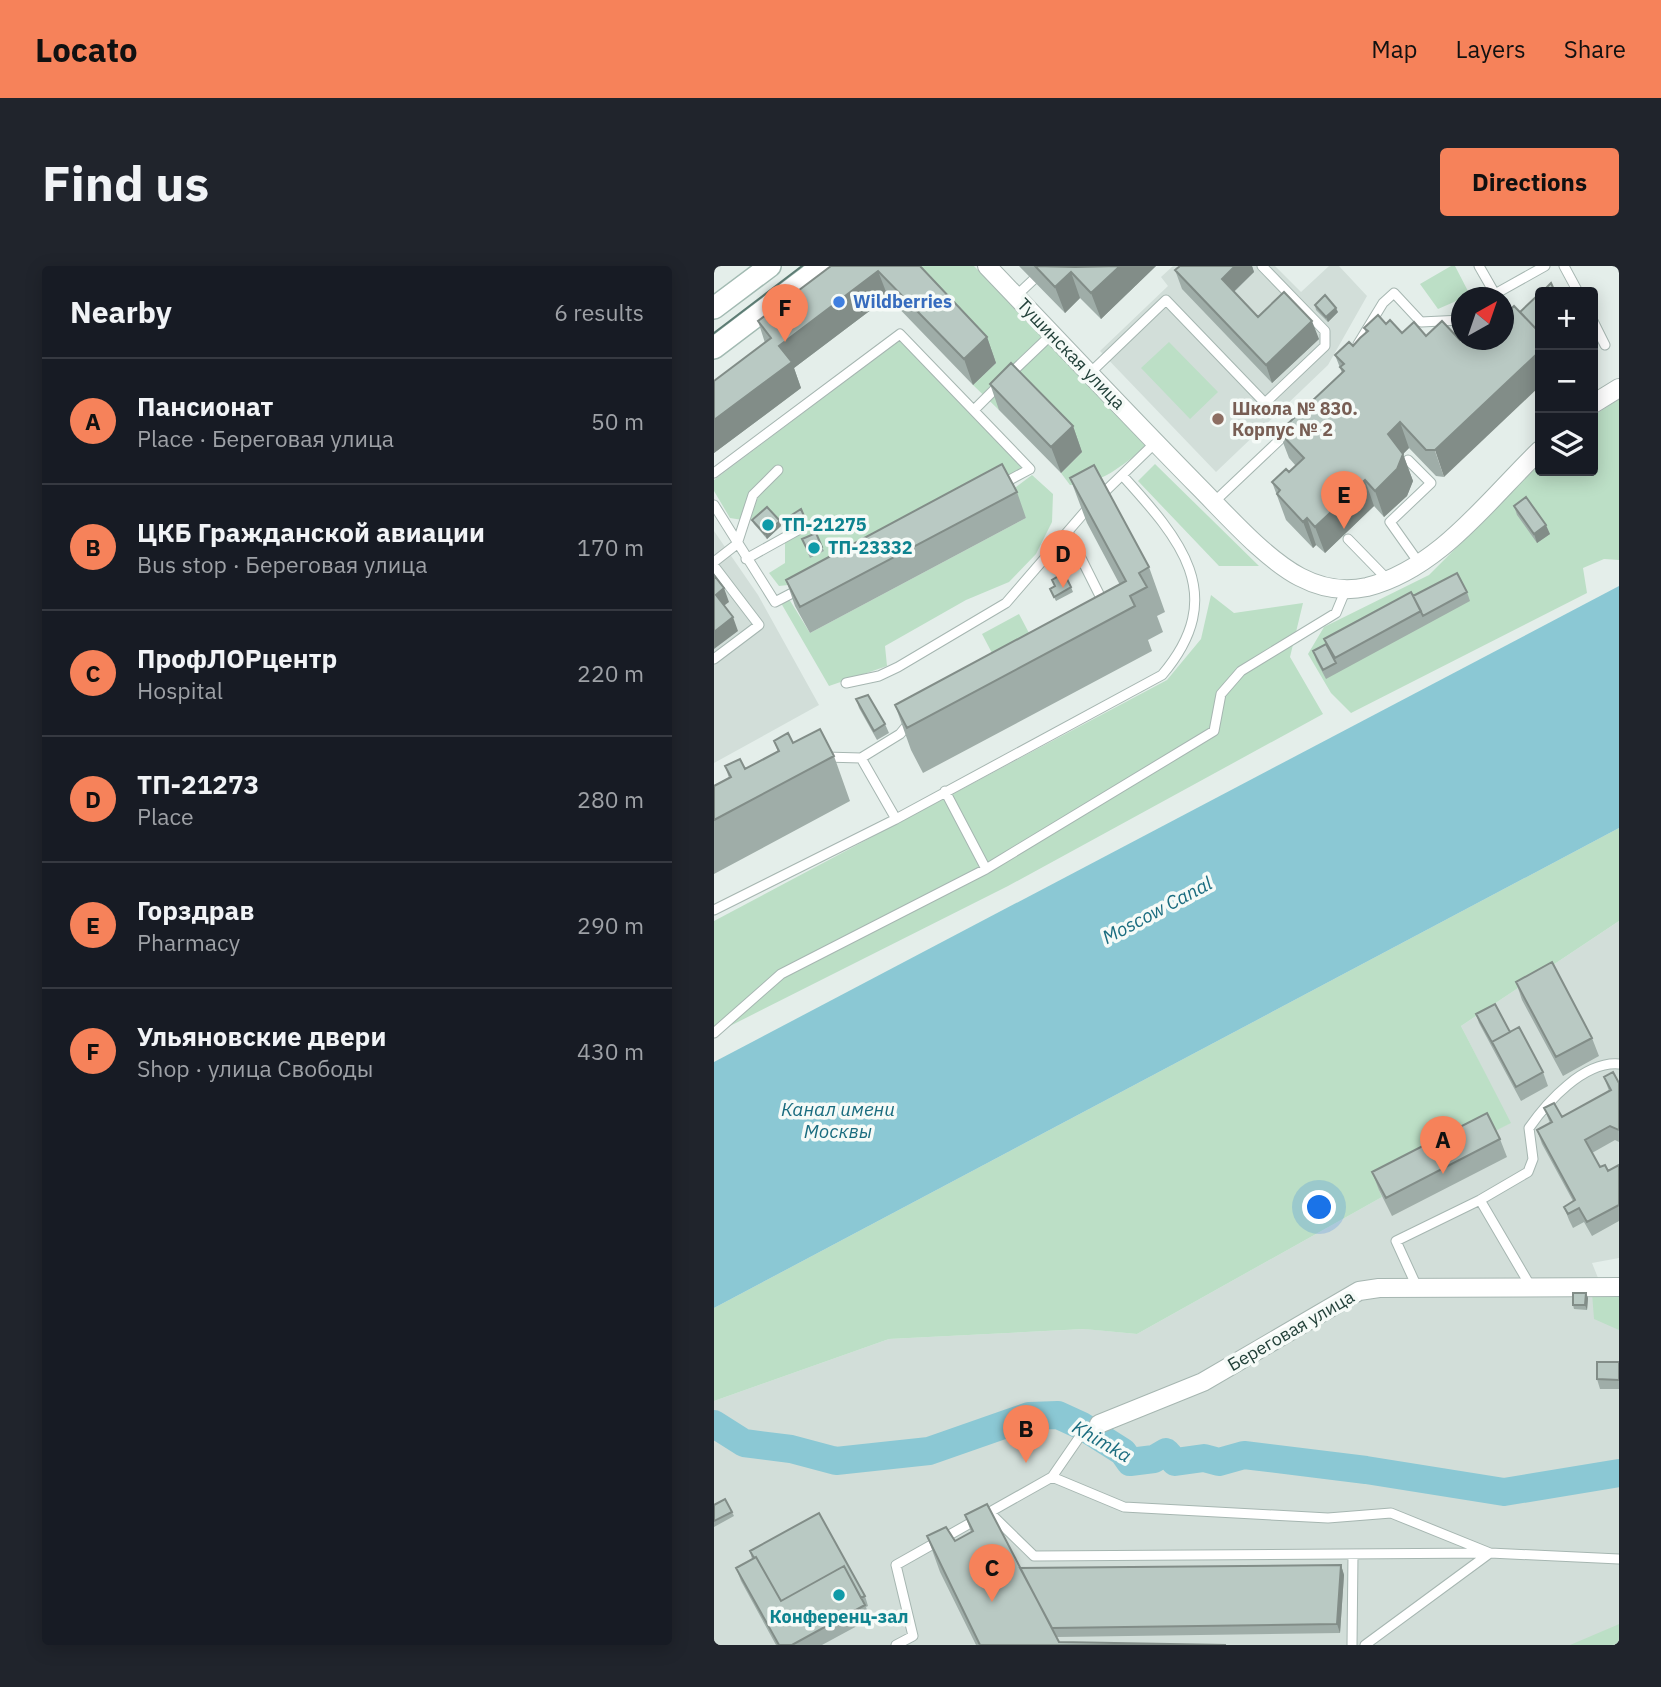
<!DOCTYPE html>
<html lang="en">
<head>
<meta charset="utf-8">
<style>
  body { margin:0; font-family:"IBM Plex Sans",sans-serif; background:#20242c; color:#f1f3f6 }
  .controls { position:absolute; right:21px; top:21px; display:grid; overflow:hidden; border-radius:7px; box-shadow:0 4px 18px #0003 }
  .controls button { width:63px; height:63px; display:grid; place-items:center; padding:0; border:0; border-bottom:2px solid #363941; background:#171b24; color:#f1f3f6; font:35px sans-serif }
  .compass { position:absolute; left:737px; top:21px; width:63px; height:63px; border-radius:50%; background:#171b24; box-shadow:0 4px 18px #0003; rotate:40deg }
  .you { position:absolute; left:606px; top:942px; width:24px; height:24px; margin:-18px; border:5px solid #fff; border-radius:50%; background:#1a73e8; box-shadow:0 0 0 10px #1a73e833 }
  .badge { display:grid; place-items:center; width:46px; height:46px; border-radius:50%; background:#f6825a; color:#111; font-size:23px; font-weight:700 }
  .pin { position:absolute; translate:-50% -58px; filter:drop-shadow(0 2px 4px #0008) }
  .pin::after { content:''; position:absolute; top:37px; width:24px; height:21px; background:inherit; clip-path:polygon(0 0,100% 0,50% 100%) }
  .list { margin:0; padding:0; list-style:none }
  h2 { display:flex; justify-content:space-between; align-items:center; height:91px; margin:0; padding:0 28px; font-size:30px }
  h2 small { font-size:23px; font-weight:400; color:#9ea1a6 }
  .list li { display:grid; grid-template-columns:46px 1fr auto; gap:21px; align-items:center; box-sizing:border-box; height:126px; padding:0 28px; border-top:2px solid #363941 }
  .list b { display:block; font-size:26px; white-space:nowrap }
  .list p { margin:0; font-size:23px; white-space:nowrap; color:#9ea1a6 }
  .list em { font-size:23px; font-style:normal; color:#9ea1a6 }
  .icon { flex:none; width:38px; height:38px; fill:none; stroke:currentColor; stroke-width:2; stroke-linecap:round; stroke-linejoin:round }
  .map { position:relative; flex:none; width:905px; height:1379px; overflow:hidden; border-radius:7px }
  header { display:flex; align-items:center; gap:42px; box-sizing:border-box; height:98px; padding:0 35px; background:#f6825a; color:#111 }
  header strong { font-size:33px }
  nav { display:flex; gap:38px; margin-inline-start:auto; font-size:24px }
  .intro { display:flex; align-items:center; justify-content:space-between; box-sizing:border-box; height:168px; padding:0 42px }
  h1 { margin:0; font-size:49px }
  .button { padding:18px 32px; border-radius:7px; background:#f6825a; color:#111; font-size:24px; font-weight:700 }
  main { display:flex; gap:42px; padding:0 42px }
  aside { flex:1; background:#171b24; border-radius:7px; box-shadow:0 4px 18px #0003 }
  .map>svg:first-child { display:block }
</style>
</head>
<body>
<header>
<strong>Locato</strong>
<nav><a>Map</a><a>Layers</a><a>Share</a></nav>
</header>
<div class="intro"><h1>Find us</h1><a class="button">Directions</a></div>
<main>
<aside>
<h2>Nearby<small>6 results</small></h2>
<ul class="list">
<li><span class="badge">A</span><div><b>Пансионат</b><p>Place · Береговая улица</p></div><em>50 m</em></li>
<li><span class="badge">B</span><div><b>ЦКБ Гражданской авиации</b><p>Bus stop · Береговая улица</p></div><em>170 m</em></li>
<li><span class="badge">C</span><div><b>ПрофЛОРцентр</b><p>Hospital</p></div><em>220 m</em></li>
<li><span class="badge">D</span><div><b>ТП-21273</b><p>Place</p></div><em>280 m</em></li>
<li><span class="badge">E</span><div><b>Горздрав</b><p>Pharmacy</p></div><em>290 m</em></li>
<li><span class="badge">F</span><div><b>Ульяновские двери</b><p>Shop · улица Свободы</p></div><em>430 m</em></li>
</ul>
</aside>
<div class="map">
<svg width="905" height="1379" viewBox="0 0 905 1379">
  <rect width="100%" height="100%" fill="#e4eeea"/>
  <path fill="#d2ded9" d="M 459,0 L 561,0 L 587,26 L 615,0 L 625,0 L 653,30 L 614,99 L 502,206 L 386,85 L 454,20 L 447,11 Z
    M 0,265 L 44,329 L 105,439 L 0,497 Z
    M 905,655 L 905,992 L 878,997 L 905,1064 L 905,1379 L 0,1379 L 0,1135 L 175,1073 L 371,1063 L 423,1068 L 668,931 L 665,924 L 796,857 L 747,760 Z"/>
  <path fill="#bcdfc6" d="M 156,0 L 260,0 L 432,180 C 408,200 388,218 356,219 L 347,207 L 368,186 L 306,123 L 285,144 L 259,119 L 282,97 Z
    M 737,0 L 741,0 L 756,29 L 724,43 L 706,18 Z
    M 186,74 L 310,202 L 83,318 L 65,320 L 55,307 L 71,297 L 71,262 L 54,241 L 35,255 L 16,252 L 0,225 L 0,214 Z
    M 455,76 L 504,126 L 476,153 L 427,102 Z
    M 905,133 L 905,294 L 890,293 L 869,302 L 873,327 L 637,447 L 617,427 L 594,388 L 610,361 L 715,309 L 826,198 L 826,205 L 879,205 L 879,150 Z
    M 441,198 L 545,300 L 505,300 L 424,215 Z
    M 318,209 L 339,228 L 338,256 L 322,288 L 295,316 L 252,334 L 171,380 L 173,400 L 115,420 L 67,337 L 75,333 L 96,367 L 312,252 L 298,224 Z
    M 497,329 L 520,347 L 589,337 L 576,391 L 609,448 L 294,620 L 0,768 L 0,655 L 453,414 L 487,373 Z
    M 305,348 L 315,367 L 278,387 L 268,368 Z
    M 905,562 L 905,655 L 747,760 L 797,857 L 665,924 L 668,931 L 423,1068 L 370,1063 L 175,1073 L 0,1135 L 0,1042 Z
    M 878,1027 L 905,1031 L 905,1064 L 880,1053 Z
    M 905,1358 L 905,1379 L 856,1379 L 903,1359 Z"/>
  <path fill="#8bc8d4" d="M 905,320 L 905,562 L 0,1042 L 0,796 Z"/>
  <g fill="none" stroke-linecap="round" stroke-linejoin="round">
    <path stroke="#8bc8d4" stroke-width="28" d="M 0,1158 L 30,1177 L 77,1183 L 122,1195 L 215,1185 L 315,1150 L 344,1149 L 368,1160 L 409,1186 L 416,1196 L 440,1193 L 452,1186 L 461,1196 L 490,1192 L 505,1196 L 530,1189 L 652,1204 L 790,1226 L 905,1207"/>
    <g stroke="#a6b6b1" stroke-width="11">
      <path id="service" d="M 765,0 L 781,28 L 831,0
        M 850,0 L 864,26
        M 302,30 L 319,14
        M 879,55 L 891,79
        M 644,78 L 669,37 L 680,27 L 707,56 L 748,54
        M 376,107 L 452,34 L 551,137 L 611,80 L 611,65 L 548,0
        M 296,108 L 338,68
        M 260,144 L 286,118
        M 694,194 L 717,217 L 676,256 L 705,297
        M 0,207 L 186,68 L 316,203 L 288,218
        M 500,236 L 575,165
        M 0,239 L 61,336 L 86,323
        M 355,268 L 390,338
        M 634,273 L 673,313
        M 32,293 L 84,264
        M 0,296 L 23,278 L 39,229 L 64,204
        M 0,300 L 45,359 L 0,393
        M 132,417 L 165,410 L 184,401 L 292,337 L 375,241 L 408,209
        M 111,491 L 147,492 L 186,468 L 196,456
        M 147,492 L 182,553
        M 231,525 L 272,603
        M 0,644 L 182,553 L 448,409 C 516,329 466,273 408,209 L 441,177
        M 0,767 L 67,708 L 272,603 L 500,465 L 507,428 L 527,405 L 622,347 L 632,323
        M 766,934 L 814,906 L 819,893 L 815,862 C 833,836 870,795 905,798
        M 703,1021 L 682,975 L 766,934 L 817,1021
        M 338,1211 L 369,1166 L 385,1158
        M 277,1248 L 320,1290 L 776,1287 L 905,1293
        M 182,1379 L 199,1370 L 182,1299 L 338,1211 L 410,1241 L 614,1252 L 677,1247 L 776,1287
        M 638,1379 L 639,1289
        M 651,1379 L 776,1287"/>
    </g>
    <g stroke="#a6b6b1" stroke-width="20">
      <path id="minor" d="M 273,0 C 343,73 412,147 483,219 C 512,248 550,292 586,311 C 607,322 630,326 653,321 C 725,303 775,233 826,184
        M 879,138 L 905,122
        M 385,1158 L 489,1116 L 645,1025 L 665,1022 L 905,1021"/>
    </g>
    <g stroke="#a2bab2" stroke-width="24">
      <path id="secondary" d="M 0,42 L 56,0
        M 0,82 L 108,0"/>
    </g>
    <use href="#service" stroke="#fff" stroke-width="9"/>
    <use href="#minor" stroke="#fff" stroke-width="18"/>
    <use href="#secondary" stroke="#fff" stroke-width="21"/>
    <path stroke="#5d7c74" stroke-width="2" d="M 0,67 L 88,0"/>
  </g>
  <path fill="#9fada8" d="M 117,0 L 206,0 L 273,71 L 282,97 L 259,119 L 174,31 L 80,102 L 87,122 L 0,187 L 0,115 L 51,77 L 44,55 Z
    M 305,0 L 442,0 L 387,53 L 366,32 L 351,47 Z
    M 466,0 L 538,0 L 540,6 L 520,26 L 544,51 L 605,73 L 558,117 L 468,23 L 461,4 Z
    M 601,39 L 624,46 L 614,56 L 602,44 Z
    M 676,54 L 730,211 L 722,210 L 695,182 L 689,188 L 699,215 L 693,230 L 670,251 L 660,240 L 611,287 L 602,279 L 599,282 L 572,254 L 558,216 L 575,206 L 582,200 L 575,192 L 565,166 L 628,107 L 621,89 L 639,80 L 652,67 L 650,62 L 672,58 Z
    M 276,118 L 359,160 L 368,186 L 347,207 L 285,144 Z
    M 356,212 L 435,301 L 451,346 L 443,350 L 449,366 L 434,374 L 438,385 L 209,507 L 197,484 L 181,439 L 406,319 L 373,257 Z
    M 303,226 L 312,252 L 96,367 L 81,340 L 72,314 Z
    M 800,240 L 836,268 L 823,277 L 803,249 Z
    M 76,250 L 90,250 L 92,254 L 81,260 Z
    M 38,254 L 66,255 L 67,260 L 53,273 L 40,258 Z
    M 88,273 L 108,281 L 110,285 L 96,292 Z
    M 338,314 L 357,321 L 359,326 L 342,335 L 336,323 L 341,321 Z
    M 753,326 L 756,335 L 612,413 L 602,394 L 599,385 L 612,378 L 610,373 L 699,330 Z
    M 142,433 L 171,458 L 175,467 L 163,474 L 145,442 Z
    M 60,475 L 79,477 L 120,490 L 136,535 L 0,608 L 0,520 L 15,512 L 11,500 L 31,503 L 64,486 Z
    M 802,716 L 878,772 L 885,790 L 849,810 L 808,734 Z
    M 762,748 L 829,806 L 834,820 L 807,835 L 765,757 Z
    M 890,811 L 905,817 L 905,876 L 901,874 L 878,887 L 886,901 L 894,905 L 905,899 L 905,955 L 878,970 L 870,956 L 859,962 L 855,954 L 850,941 L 859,935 L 828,878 L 823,864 L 836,857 L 830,842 L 848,851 L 895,825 Z
    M 786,873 L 793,891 L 678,950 L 665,924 L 658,906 Z
    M 872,1027 L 874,1032 L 873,1044 L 860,1043 L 859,1039 Z
    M 905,1096 L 905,1123 L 886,1123 L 883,1113 Z
    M 0,1239 L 18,1246 L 20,1250 L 0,1261 Z
    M 251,1249 L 306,1302 L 627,1299 L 630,1309 L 626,1367 L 342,1371 L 345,1376 L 513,1379 L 262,1379 L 226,1306 L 213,1270 L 241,1275 L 257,1266 Z
    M 36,1285 L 151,1330 L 154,1340 L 152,1341 L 156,1353 L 108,1379 L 62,1379 L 27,1315 L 22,1302 L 38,1293 Z"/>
  <path fill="#828d88" d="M 406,0 L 442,0 L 387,53 L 377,27 Z
    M 521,0 L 538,0 L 540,6 L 514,31 L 508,13 Z
    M 164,5 L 174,31 L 80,102 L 87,122 L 0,187 L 0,154 L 65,80 Z
    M 357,6 L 366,32 L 351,47 L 341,21 Z
    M 622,42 L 624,46 L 614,56 L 612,51 Z
    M 598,55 L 605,73 L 558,117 L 552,99 Z
    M 273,71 L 282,97 L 259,119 L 250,93 Z
    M 826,85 L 826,120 L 730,211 L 721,184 Z
    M 686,156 L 695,182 L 683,194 L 674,168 Z
    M 359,160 L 368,186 L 347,207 L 337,181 Z
    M 689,188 L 699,215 L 693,230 L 670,251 L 661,225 Z
    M 651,214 L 660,240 L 611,287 L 601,261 Z
    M 593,252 L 602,279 L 599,282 L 589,256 Z
    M 66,255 L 67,260 L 53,273 L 51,268 Z
    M 832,259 L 836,268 L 823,277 L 820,268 Z
    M 10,322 L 15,336 L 7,342 L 2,329 Z
    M 19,351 L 24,365 L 0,383 L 0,366 Z
    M 872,1027 L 874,1032 L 873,1044 L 871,1039 Z
    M 627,1299 L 630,1309 L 626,1367 L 623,1358 Z"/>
  <path fill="#b9c9c3" stroke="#828d88" stroke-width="2" d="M 117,0 L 206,0 L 273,71 L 250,93 L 164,5 L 65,80 L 78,96 L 0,154 L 0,115 L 57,72 L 44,55 Z
    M 321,0 L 361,1 L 406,0 L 377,27 L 357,6 L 341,21 Z
    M 466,0 L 521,0 L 508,13 L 544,51 L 570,26 L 598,55 L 552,99 L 461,4 Z
    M 837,17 L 841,26 L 828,26 Z
    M 826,27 L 826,67 L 806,46 Z
    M 611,29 L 622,42 L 612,51 L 601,39 Z
    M 789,36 L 797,43 L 800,40 L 826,67 L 823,71 L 826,75 L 826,85 L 721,184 L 712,184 L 686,156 L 674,168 L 689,188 L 683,203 L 661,225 L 651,214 L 601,261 L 593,252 L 589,256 L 563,228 L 566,224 L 558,216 L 572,203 L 575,206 L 590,192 L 565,166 L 630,105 L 626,101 L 630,98 L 621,89 L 635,76 L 639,80 L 646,72 L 654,65 L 650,62 L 664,49 L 672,58 L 676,54 L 688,67 L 700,56 L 712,70 L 728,55 L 746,74 L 747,73 L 789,74 Z
    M 297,97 L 359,160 L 337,181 L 276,118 Z
    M 288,198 L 303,226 L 86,341 L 72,314 Z
    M 380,199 L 435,301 L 425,307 L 433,321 L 416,330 L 421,340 L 193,462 L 181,439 L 412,315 L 356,212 Z
    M 812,231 L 832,259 L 820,268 L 800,240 Z
    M 53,241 L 66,255 L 51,268 L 38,254 Z
    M 87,243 L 90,250 L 79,256 L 76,250 Z
    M 102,267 L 108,281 L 95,287 L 88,273 Z
    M 350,307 L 357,321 L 340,331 L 336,323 L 341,320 L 338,314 Z
    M 743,307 L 753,326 L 709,350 L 699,330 Z
    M 0,309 L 10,322 L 2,329 L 19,351 L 0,366 Z
    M 697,326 L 707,345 L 621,392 L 610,373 Z
    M 612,378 L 622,397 L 609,404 L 599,385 Z
    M 154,429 L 171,458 L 160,465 L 142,433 Z
    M 106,463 L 120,490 L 0,554 L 0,520 L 17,511 L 11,500 L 26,493 L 31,503 L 65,485 L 60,475 L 74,467 L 79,477 Z
    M 838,696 L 878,772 L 842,791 L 802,716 Z
    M 781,738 L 796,766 L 778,776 L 780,780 L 762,748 Z
    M 805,761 L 829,806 L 802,821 L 778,776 Z
    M 899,806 L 905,817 L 905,864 L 896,860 L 871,874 L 886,901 L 891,899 L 894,905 L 905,899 L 905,939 L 873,956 L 865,942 L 854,948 L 850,941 L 861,934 L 823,864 L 838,856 L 830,842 L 840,837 L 848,851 L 897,824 L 890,811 Z
    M 773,847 L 786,873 L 672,932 L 658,906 Z
    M 859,1027 L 872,1027 L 871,1039 L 859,1039 Z
    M 883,1096 L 905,1096 L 905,1114 L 883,1113 Z
    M 11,1233 L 18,1246 L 0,1255 L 0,1239 Z
    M 273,1238 L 345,1376 L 512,1379 L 266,1379 L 213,1270 L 232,1261 L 241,1275 L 259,1265 L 251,1249 Z
    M 105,1247 L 151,1330 L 147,1332 L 130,1300 L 67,1335 L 42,1291 L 40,1292 L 36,1285 Z
    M 42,1291 L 67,1335 L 130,1300 L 151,1339 L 78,1379 L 65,1379 L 22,1302 Z
    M 627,1299 L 623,1358 L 338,1362 L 306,1302 Z"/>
  <circle fill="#3f7fe0" stroke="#f5faf7" stroke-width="2.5" cx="125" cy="36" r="7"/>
  <circle fill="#8d6e63" stroke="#f5faf7" stroke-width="2.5" cx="504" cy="153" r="7"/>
  <g fill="#0f9aa8" stroke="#f5faf7" stroke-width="2.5">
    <circle cx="54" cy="259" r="7"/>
    <circle cx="100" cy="282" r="7"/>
    <circle cx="125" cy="1329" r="7"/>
  </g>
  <g text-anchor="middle" stroke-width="7" stroke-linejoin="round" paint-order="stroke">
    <g font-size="18" font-weight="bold" fill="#366cbe" stroke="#f5faf7" text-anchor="start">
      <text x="139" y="42">Wildberries</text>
    </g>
    <g font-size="18" fill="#224039" stroke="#f5faf7">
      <text transform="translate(357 88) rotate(46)" y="6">Тушинская улица</text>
      <text transform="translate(577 1065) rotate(-30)" y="6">Береговая улица</text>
    </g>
    <g font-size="18" font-weight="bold" fill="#785e54" stroke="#f5faf7" text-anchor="start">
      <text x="518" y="149">Школа № 830.<tspan x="518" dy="21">Корпус № 2</tspan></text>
    </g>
    <g font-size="18" font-weight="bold" fill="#0d838f" stroke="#f5faf7" text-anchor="start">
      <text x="68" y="265">ТП-21275</text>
      <text x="114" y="288">ТП-23332</text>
      <text x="125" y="1357" text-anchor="middle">Конференц-зал</text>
    </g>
    <g font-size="19" font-style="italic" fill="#1a6c7f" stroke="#f5faf7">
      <text transform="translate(443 644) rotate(-28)" y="7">Moscow Canal</text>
      <text x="124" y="850">Канал имени<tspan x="124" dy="22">Москвы</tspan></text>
      <text transform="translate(388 1175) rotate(30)" y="7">Khimka</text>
    </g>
  </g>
</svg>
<div class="controls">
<button>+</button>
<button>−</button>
<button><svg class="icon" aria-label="layers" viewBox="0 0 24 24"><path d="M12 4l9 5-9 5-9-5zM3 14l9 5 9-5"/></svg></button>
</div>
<svg class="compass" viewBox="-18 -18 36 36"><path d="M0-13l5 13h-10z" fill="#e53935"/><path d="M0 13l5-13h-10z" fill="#9ea1a6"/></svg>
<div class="you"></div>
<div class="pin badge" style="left:729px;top:908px">A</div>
<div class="pin badge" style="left:312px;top:1197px">B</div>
<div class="pin badge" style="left:278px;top:1336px">C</div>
<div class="pin badge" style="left:349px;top:322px">D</div>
<div class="pin badge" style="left:630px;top:263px">E</div>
<div class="pin badge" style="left:71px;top:76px">F</div>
</div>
</main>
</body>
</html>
